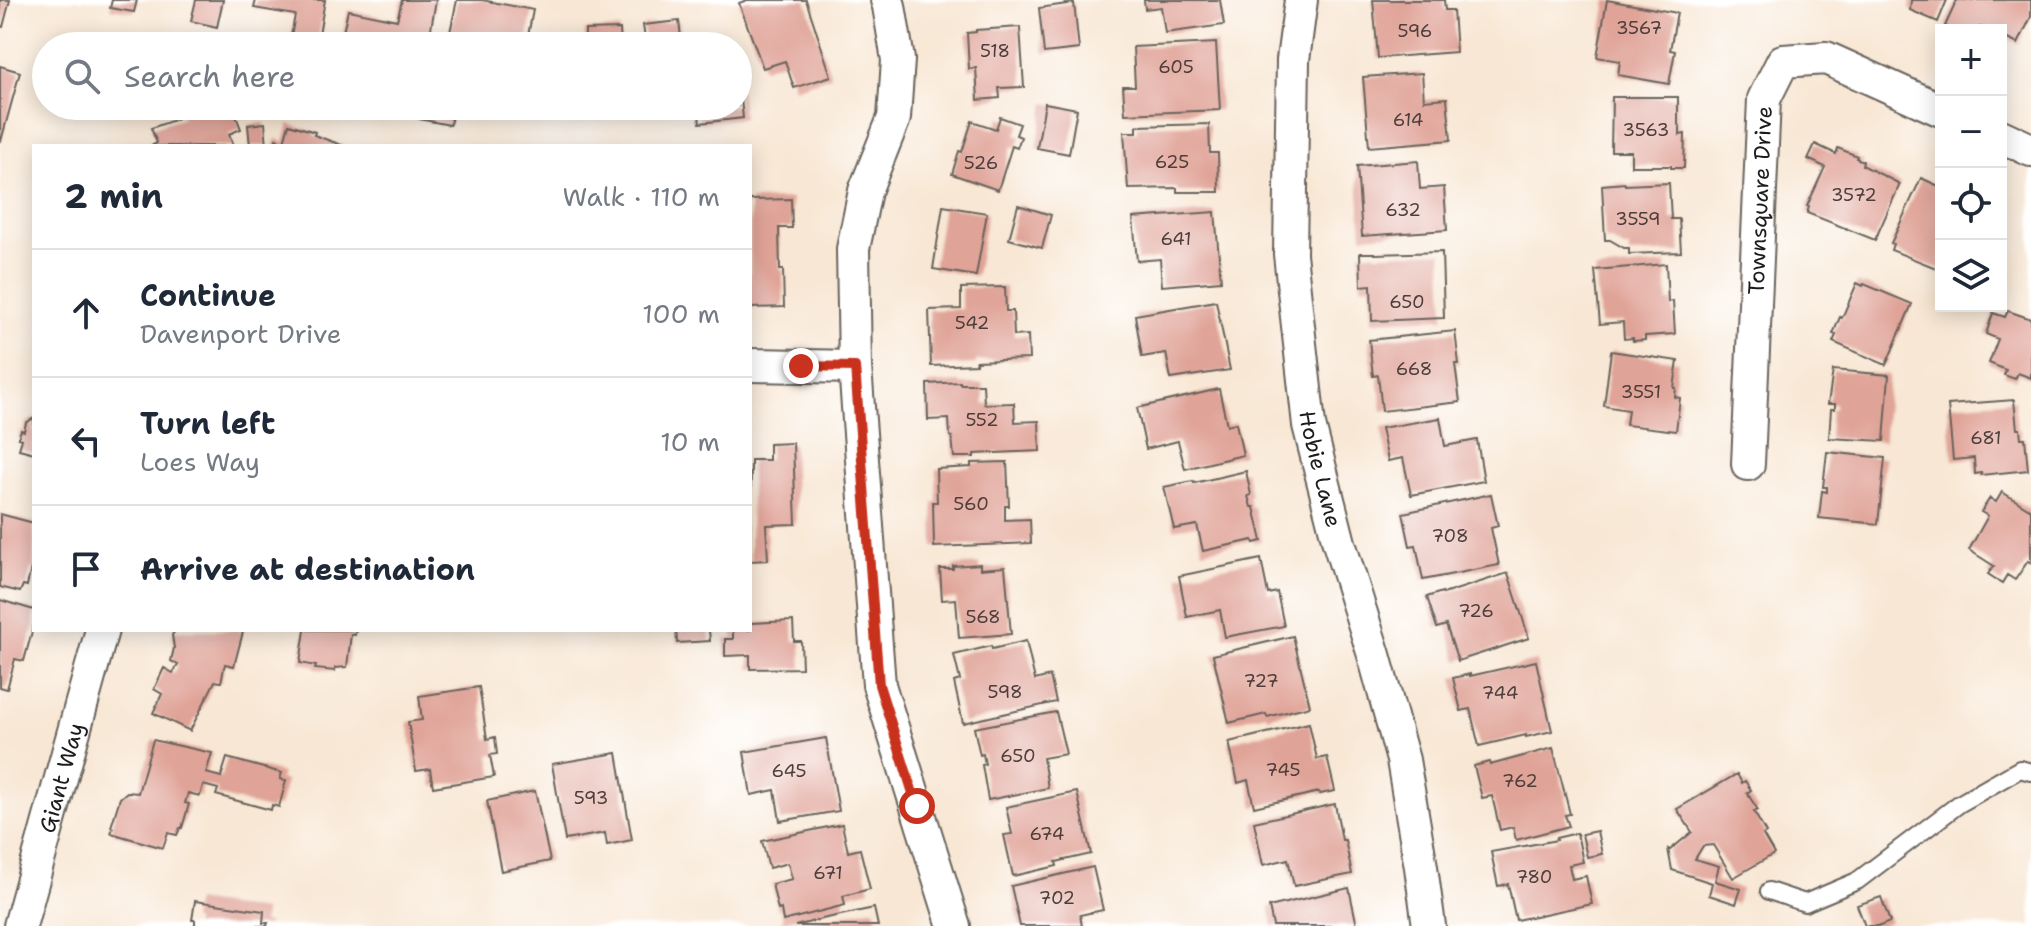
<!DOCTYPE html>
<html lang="en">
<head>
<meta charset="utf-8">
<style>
  body { margin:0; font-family:"Shantell Sans",sans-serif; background:#f2f2f3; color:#1f2937 }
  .controls { position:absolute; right:24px; top:24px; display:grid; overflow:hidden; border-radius:0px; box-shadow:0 4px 20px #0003 }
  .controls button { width:72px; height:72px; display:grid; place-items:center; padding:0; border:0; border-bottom:2px solid #e0e1e3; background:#fff; color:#1f2937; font:40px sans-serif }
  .stop { position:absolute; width:24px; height:24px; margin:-18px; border:6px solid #c8321e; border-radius:50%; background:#fff }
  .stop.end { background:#c8321e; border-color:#fff; box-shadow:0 2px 8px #0008 }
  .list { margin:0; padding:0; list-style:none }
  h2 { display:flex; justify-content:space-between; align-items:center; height:104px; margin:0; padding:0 32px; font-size:34px }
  h2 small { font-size:26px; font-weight:400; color:#747a83 }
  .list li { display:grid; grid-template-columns:52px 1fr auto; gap:24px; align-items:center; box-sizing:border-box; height:128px; padding:0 32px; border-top:2px solid #e0e1e3 }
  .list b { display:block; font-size:30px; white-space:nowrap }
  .list p { margin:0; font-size:26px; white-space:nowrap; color:#747a83 }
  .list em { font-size:26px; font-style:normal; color:#747a83 }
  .icon { flex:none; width:44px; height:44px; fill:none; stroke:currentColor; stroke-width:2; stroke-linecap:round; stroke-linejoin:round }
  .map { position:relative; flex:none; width:2031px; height:926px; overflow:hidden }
  .search { position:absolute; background:#fff; box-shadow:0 4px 20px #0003; left:32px; top:32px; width:720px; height:88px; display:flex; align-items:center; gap:20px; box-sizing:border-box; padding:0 28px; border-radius:44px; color:#747a83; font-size:30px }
  .panel { position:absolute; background:#fff; box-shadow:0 4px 20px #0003; left:32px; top:144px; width:720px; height:488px; border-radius:0px }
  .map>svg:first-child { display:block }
</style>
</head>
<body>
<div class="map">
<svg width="2031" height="926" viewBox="0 0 2031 926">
  <rect width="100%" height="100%" fill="#fff"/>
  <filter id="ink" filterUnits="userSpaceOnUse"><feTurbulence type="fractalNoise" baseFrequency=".0125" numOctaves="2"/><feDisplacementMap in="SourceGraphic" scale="16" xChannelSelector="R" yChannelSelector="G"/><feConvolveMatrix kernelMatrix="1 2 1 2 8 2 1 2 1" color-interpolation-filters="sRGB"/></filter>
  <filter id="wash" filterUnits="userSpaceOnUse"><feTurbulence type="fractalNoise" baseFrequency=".006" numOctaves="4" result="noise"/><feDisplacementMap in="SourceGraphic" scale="32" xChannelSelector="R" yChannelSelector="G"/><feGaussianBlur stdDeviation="1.8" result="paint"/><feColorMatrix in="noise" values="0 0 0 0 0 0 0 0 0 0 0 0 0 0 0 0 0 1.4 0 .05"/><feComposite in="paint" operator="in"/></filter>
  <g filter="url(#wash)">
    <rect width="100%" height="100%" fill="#f8e7d4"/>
    <g id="blocks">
      <path fill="#e0a397" d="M 0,0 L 10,0 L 3,27 L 0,26 Z
        M 112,0 L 137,0 L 134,12 L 110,8 Z
        M 196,0 L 223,0 L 217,27 L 191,21 Z
        M 256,0 L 325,0 L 317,46 L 290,42 L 295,15 L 254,8 Z
        M 402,0 L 436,0 L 428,46 L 340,46 L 348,10 L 397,20 Z
        M 457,0 L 482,0 L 533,10 L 526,46 L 447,46 Z
        M 747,0 L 806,0 L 831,76 L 794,88 L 785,61 L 763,68 L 739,3 Z
        M 1144,0 L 1220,0 L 1224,25 L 1165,33 L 1161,7 L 1145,9 Z
        M 1373,0 L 1444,0 L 1445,10 L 1453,10 L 1456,52 L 1378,58 Z
        M 1607,0 L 1677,13 L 1670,50 L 1675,51 L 1669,84 L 1618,75 L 1620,61 L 1597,57 Z
        M 1911,0 L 1947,0 L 1938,22 L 1910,10 Z
        M 1957,0 L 2031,0 L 2031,17 L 2018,44 L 2001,36 L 2001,30 L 1987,30 L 1980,27 L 1979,30 L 1953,30 L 1945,26 Z
        M 1074,3 L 1079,49 L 1044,53 L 1039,8 Z
        M 679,21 L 682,46 L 646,46 L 643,25 Z
        M 1020,27 L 1024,87 L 999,88 L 1000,98 L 978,100 L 976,68 L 969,69 L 967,33 L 976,32 L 976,30 Z
        M 620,29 L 621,46 L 585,46 L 585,30 Z
        M 1216,43 L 1220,110 L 1125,114 L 1123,86 L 1135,86 L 1133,47 Z
        M 0,66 L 20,72 L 1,141 L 0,140 Z
        M 1422,73 L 1424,100 L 1447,98 L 1451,140 L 1369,147 L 1363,77 Z
        M 738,90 L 740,90 L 743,118 L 700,123 L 698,106 L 738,106 Z
        M 1612,97 L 1678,97 L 1678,125 L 1680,126 L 1680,135 L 1685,134 L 1684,168 L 1671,168 L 1671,166 L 1631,166 L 1631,151 L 1611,151 Z
        M 1045,103 L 1077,109 L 1069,154 L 1037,148 Z
        M 181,106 L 232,106 L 241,129 L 229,134 L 233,146 L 151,146 L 157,143 L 151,128 L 183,117 L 179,107 Z
        M 421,106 L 454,106 L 450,125 L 419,119 Z
        M 524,106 L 578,106 L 579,118 L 524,121 Z
        M 1000,117 L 1020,124 L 1016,135 L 1021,137 L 1017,148 L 1012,146 L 998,190 L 952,174 L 959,151 L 962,152 L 972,121 L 996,129 Z
        M 265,123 L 267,146 L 250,146 L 248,125 Z
        M 289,124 L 315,132 L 314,135 L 344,146 L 274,146 L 276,139 L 284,142 Z
        M 1209,124 L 1210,153 L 1218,153 L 1219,192 L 1177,192 L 1177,188 L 1128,189 L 1124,132 L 1137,132 L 1137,126 Z
        M 1815,144 L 1836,154 L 1838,148 L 1857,156 L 1856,158 L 1863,161 L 1862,165 L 1900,184 L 1875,240 L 1807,213 L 1809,207 L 1807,206 L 1825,167 L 1808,159 Z
        M 1418,161 L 1420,189 L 1444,187 L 1447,230 L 1362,236 L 1357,166 Z
        M 1921,178 L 1941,187 L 1941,270 L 1891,250 L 1893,244 L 1891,243 Z
        M 1625,183 L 1625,185 L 1669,183 L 1671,219 L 1679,219 L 1681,252 L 1629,254 L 1629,248 L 1624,248 L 1610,240 L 1605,240 L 1602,185 Z
        M 791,199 L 792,228 L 779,228 L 780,270 L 783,270 L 784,307 L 750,308 L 750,200 Z
        M 1018,205 L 1051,215 L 1042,248 L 1009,239 Z
        M 943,206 L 987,213 L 976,276 L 933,269 Z
        M 1215,212 L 1221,281 L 1162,286 L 1160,259 L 1137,261 L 1133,218 Z
        M 1442,252 L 1444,318 L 1372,321 L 1371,285 L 1361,286 L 1360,253 L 1375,253 L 1375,254 Z
        M 1666,264 L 1668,302 L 1673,301 L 1675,334 L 1645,336 L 1645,340 L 1633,341 L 1633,338 L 1624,339 L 1623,322 L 1600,324 L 1595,270 Z
        M 1857,283 L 1863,286 L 1864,284 L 1912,304 L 1886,365 L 1833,342 L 1836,335 L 1833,334 L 1840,317 L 1842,318 Z
        M 1005,287 L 1006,311 L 1013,311 L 1014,336 L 1028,335 L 1029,359 L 976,361 L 976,364 L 931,366 L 929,310 L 961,309 L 961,288 Z
        M 1216,301 L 1230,370 L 1171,379 L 1166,353 L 1142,357 L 1135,315 Z
        M 2008,311 L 2031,319 L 2031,378 L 2018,373 L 2015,379 L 2004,375 L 2006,370 L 1989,363 L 1998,339 L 1986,334 L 1993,313 L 2005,317 Z
        M 1455,331 L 1459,364 L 1455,364 L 1460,402 L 1382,411 L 1378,375 L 1373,376 L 1369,340 Z
        M 1611,351 L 1678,361 L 1674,388 L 1676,388 L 1675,397 L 1680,398 L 1676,431 L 1626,425 L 1628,410 L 1604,406 Z
        M 1833,370 L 1889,375 L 1884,441 L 1829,438 L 1831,409 L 1835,409 L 1835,404 L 1828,404 Z
        M 960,382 L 960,384 L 983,384 L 984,404 L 1014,403 L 1015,422 L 1039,421 L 1040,451 L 974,454 L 974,457 L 954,457 L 952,437 L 950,436 L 949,419 L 928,420 L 927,384 Z
        M 1219,389 L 1227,425 L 1236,423 L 1243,455 L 1185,469 L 1178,441 L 1146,449 L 1137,408 Z
        M 2014,400 L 2017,429 L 2020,429 L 2021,438 L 2025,438 L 2028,470 L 1981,475 L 1981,473 L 1975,474 L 1974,458 L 1953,460 L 1948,405 Z
        M 34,418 L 34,453 L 19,449 L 22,439 L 18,438 L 21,430 L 24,431 L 26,423 Z
        M 1440,418 L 1445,446 L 1477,440 L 1484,481 L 1411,495 L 1403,458 L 1388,461 L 1381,428 Z
        M 793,443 L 796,524 L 766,525 L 768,560 L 750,561 L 751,460 L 769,460 L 769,444 Z
        M 1827,452 L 1885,458 L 1878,524 L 1819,518 L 1822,491 L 1827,492 L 1827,487 L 1823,487 Z
        M 1007,462 L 1009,506 L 1005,506 L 1005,520 L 1030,519 L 1031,543 L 934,547 L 933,502 L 937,502 L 936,469 L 971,467 L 971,463 Z
        M 1246,471 L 1251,495 L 1248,496 L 1251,507 L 1254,507 L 1262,541 L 1254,543 L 1253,540 L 1203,551 L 1197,525 L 1174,529 L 1164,487 L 1193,481 L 1194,483 Z
        M 2002,492 L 2031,510 L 2031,563 L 2028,561 L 2015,580 L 2007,575 L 2002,583 L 1988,574 L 1994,566 L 1969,550 L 1988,516 L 1981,512 L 1990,498 L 1996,502 Z
        M 1491,494 L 1498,526 L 1491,528 L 1499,565 L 1423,580 L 1416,545 L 1410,546 L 1403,513 Z
        M 0,514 L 34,523 L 34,569 L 31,568 L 27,586 L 23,585 L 20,592 L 0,587 Z
        M 1261,559 L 1268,594 L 1277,592 L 1284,626 L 1225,637 L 1220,610 L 1187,617 L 1179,576 Z
        M 980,564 L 980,569 L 1005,567 L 1011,634 L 959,638 L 956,599 L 942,600 L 940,569 L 953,569 L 953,566 Z
        M 1508,573 L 1529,638 L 1458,661 L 1446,625 L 1437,628 L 1427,597 L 1442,592 L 1443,594 Z
        M 0,600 L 34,610 L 34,624 L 24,661 L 15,659 L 7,689 L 0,687 Z
        M 793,621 L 794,641 L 801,641 L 802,668 L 750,669 L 750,655 L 725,656 L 725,639 L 733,639 L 733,630 L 750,630 L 750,623 Z
        M 176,630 L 237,630 L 243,632 L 234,666 L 225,664 L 221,682 L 215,681 L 190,731 L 153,713 L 162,694 L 154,689 L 164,668 L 173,673 L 178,665 L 171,661 L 174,648 L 172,635 Z
        M 305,630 L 356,630 L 355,635 L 351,634 L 347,667 L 335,668 L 335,671 L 315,669 L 316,666 L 300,663 Z
        M 676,630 L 709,630 L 710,641 L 677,643 Z
        M 1293,636 L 1310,706 L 1267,717 L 1266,714 L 1229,723 L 1213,655 Z
        M 1026,641 L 1035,680 L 1050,676 L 1056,702 L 963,723 L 954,682 L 960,680 L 954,655 L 991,646 L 992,649 Z
        M 1536,661 L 1552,731 L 1526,737 L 1526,735 L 1479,746 L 1470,709 L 1461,711 L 1453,678 L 1470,674 L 1470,676 Z
        M 479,687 L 487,739 L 495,737 L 497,754 L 490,755 L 494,777 L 433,787 L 430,769 L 416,771 L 408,722 L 422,720 L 419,696 Z
        M 1056,712 L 1066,754 L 1043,758 L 1048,788 L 988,800 L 982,765 L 985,764 L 983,754 L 980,755 L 974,728 Z
        M 1309,723 L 1317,759 L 1327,757 L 1335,791 L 1320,794 L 1319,792 L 1254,807 L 1248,780 L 1238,783 L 1229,742 Z
        M 826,738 L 839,811 L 780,821 L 775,790 L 751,795 L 744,752 Z
        M 153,740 L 212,753 L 206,773 L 221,777 L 227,758 L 282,773 L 280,779 L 286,781 L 279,807 L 272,805 L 271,810 L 216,795 L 218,789 L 203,785 L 200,796 L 188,793 L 185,803 L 189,804 L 182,828 L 180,828 L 177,835 L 168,833 L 163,848 L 111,833 L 113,828 L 111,827 L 120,798 L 127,792 L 138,793 Z
        M 1553,748 L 1570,814 L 1565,815 L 1569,826 L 1516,840 L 1513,827 L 1500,830 L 1492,796 L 1482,798 L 1474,766 L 1489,762 L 1490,765 Z
        M 617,753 L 632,840 L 607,845 L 605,833 L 565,840 L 552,764 Z
        M 1737,774 L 1742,783 L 1745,781 L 1751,790 L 1747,793 L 1758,810 L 1754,812 L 1766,833 L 1763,835 L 1774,854 L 1733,878 L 1713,845 L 1703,846 L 1695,859 L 1719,866 L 1715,881 L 1741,889 L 1736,904 L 1709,895 L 1712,883 L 1672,870 L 1668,849 L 1670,850 L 1692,832 L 1677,809 Z
        M 535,791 L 550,861 L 501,871 L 487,801 Z
        M 1077,792 L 1091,854 L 1056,862 L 1057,866 L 1013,876 L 1004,835 L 1012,834 L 1006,807 Z
        M 1335,804 L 1342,840 L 1345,840 L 1352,874 L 1294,886 L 1288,859 L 1263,865 L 1254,822 Z
        M 842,824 L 848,852 L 860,849 L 870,889 L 843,896 L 845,905 L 783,921 L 781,909 L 778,910 L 772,884 L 792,879 L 788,863 L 769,868 L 762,841 Z
        M 1597,831 L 1602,854 L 1587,857 L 1582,834 Z
        M 1577,833 L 1583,862 L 1569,865 L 1572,879 L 1586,876 L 1592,904 L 1516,920 L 1508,884 L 1498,886 L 1491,852 L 1557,840 L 1556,838 Z
        M 1093,867 L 1103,910 L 1080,915 L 1082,926 L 1020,926 L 1011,886 Z
        M 1349,888 L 1357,926 L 1273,926 L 1269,907 Z
        M 1881,897 L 1890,922 L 1880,926 L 1865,926 L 1857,905 Z
        M 195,901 L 264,911 L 263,923 L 268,923 L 267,926 L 195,926 L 195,920 L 192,920 Z
        M 874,908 L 878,926 L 795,926 L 822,919 Z"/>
    </g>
  </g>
  <g filter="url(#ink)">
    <use href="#blocks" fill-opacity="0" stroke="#69635c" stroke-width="2"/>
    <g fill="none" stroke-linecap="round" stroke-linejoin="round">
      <g stroke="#69635c" stroke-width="20">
        <path id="service" d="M 1769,891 L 1805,903 L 1857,881 L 1959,804 L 2020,769 L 2031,772"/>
      </g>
      <g stroke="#69635c" stroke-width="36">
        <g id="minor">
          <path d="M 887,0 L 889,6 L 898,60 L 894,118 L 865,191 L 853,249 L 855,367 L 879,685 L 954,926"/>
          <path id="s1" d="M 1301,0 L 1293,60 L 1290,254 L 1309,425 L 1339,543 L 1374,655 L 1403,760 L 1421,867 L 1429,926"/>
          <path d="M 2001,136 L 2031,150"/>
          <path d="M 750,365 L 855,367"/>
          <path id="s2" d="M 1748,464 L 1764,99 L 1783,61 L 1826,58 L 1941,110"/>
          <path id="s3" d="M 20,926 L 102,630"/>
        </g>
      </g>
      <use href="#service" stroke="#fff" stroke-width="16"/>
      <use href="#minor" stroke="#fff" stroke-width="32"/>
    </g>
  </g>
  <g fill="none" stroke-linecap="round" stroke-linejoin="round" filter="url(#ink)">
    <path stroke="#c8321e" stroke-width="10" d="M 801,366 L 855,367 L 879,685 L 917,806"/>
  </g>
  <g text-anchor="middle" stroke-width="7" stroke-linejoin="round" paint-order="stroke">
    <g font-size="18" fill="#4d3e3b">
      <text x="1639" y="34">3567</text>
      <text x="1415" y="37">596</text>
      <text x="995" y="57">518</text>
      <text x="1176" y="73">605</text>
      <text x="1408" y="126">614</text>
      <text x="1646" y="136">3563</text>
      <text x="1172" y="168">625</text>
      <text x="981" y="169">526</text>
      <text x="1854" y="201">3572</text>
      <text x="1403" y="216">632</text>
      <text x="1638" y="225">3559</text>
      <text x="1176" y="245">641</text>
      <text x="1407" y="308">650</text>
      <text x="972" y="329">542</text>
      <text x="1414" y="375">668</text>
      <text x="1641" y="398">3551</text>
      <text x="982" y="426">552</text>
      <text x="1986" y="444">681</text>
      <text x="971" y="510">560</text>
      <text x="1450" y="542">708</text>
      <text x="1476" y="617">726</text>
      <text x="983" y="623">568</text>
      <text x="1261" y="687">727</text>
      <text x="1005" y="698">598</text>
      <text x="1500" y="699">744</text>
      <text x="1018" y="762">650</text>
      <text x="1283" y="776">745</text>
      <text x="789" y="777">645</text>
      <text x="1520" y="787">762</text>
      <text x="591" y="804">593</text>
      <text x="1047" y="840">674</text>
      <text x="828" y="879">671</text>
      <text x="1534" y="883">780</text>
      <text x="1057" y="904">702</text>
    </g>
    <g font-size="22" fill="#1c1c1c" stroke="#fff">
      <text dy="8" stroke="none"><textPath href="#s2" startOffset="264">Townsquare Drive</textPath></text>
      <text dy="8" stroke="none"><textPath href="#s1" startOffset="472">Hobie Lane</textPath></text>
      <text dy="8" stroke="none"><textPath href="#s3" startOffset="154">Giant Way</textPath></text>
    </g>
  </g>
</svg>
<div class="controls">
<button>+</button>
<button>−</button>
<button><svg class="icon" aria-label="locate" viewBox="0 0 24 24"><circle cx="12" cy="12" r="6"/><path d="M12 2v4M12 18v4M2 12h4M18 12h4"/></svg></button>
<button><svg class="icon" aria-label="layers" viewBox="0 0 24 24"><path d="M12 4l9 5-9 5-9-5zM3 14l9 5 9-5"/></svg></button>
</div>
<div class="stop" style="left:917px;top:806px"></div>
<div class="stop end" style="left:801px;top:366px"></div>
<div class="search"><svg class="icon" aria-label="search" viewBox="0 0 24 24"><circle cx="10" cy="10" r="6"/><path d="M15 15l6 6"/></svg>Search here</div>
<section class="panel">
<h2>2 min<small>Walk · 110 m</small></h2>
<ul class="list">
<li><svg class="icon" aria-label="ahead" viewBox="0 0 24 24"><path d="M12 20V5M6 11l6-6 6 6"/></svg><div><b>Continue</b><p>Davenport Drive</p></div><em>100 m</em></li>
<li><svg class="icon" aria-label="left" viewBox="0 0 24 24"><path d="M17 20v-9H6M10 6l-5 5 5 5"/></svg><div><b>Turn left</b><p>Loes Way</p></div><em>10 m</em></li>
<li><svg class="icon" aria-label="arrive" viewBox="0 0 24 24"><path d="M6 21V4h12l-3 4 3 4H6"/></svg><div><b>Arrive at destination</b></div></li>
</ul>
</section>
</div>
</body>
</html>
